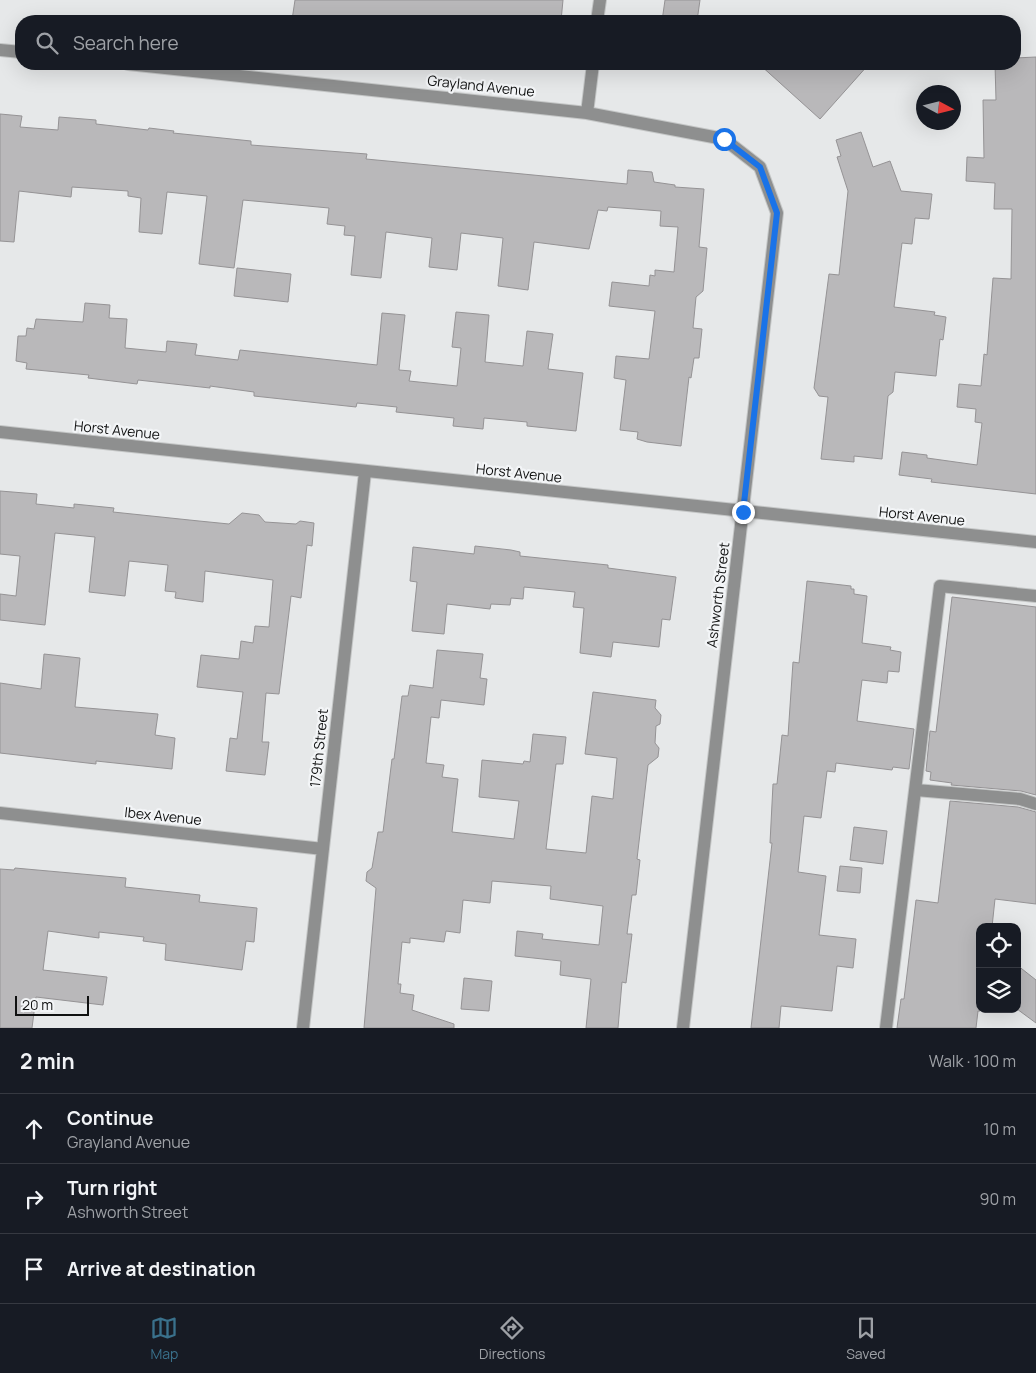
<!DOCTYPE html>
<html lang="en">
<head>
<meta charset="utf-8">
<style>
  body { margin:0; font-family:Manrope,sans-serif; background:#20242c; color:#f1f3f6 }
  .controls { position:absolute; right:15px; bottom:15px; display:grid; overflow:hidden; border-radius:10px; box-shadow:0 5px 20px #0002 }
  .controls button { width:45px; height:45px; display:grid; place-items:center; padding:0; border:0; border-bottom:1px solid #363941; background:#171b24; color:#f1f3f6; font:25px sans-serif }
  .compass { position:absolute; left:916px; top:85px; width:45px; height:45px; border-radius:50%; background:#171b24; box-shadow:0 5px 20px #0002; rotate:97deg }
  .scale { position:absolute; left:15px; bottom:12px; width:74px; box-sizing:border-box; padding-left:5px; border:2px solid #101111; border-top:0; font-size:14px; line-height:18px; white-space:nowrap; color:#101111; -webkit-text-stroke:4px #f3f5f7; paint-order:stroke }
  .stop { position:absolute; width:15px; height:15px; margin:-11px; border:4px solid #1a73e8; border-radius:50%; background:#fff }
  .stop.end { background:#1a73e8; border-color:#fff; box-shadow:0 1px 5px #0008 }
  .list { margin:0; padding:0; list-style:none }
  h2 { display:flex; justify-content:space-between; align-items:center; height:65px; margin:0; padding:0 20px; font-size:21px }
  h2 small { font-size:16px; font-weight:400; color:#9ea1a6 }
  .list li { display:grid; grid-template-columns:32px 1fr auto; gap:15px; align-items:center; box-sizing:border-box; height:70px; padding:0 20px; border-top:1px solid #363941 }
  .list b { display:block; font-size:19px; white-space:nowrap }
  .list p { margin:0; font-size:16px; white-space:nowrap; color:#9ea1a6 }
  .list em { font-size:16px; font-style:normal; color:#9ea1a6 }
  .icon { flex:none; width:28px; height:28px; fill:none; stroke:currentColor; stroke-width:2; stroke-linecap:round; stroke-linejoin:round }
  .map { position:relative; flex:none; width:1036px; height:1028px; overflow:hidden }
  .search { position:absolute; background:#171b24; box-shadow:0 5px 20px #0002; left:15px; right:15px; top:15px; height:55px; display:flex; align-items:center; gap:12px; box-sizing:border-box; padding:0 18px; border-radius:20px; color:#9ea1a6; font-size:19px }
  .sheet { height:275px; background:#171b24 }
  nav { display:flex; justify-content:space-around; align-items:center; box-sizing:border-box; height:70px; border-top:1px solid #363941; background:#171b24; font-size:14px; color:#9ea1a6 }
  nav a { display:grid; justify-items:center; gap:2px }
  nav .on { color:#3a718c }
  .map>svg:first-child { display:block }
</style>
</head>
<body>
<div class="map">
<svg width="1036" height="1028" viewBox="0 0 1036 1028">
  <rect width="100%" height="100%" fill="#e6e8e9"/>
  <path fill="#b9b8ba" stroke="#959395" d="M 295,0 L 563,0 L 561,21 L 305,21 L 292,20 Z
    M 665,0 L 700,0 L 697,21 L 662,21 Z
    M 1036,57 L 1036,494 L 931,482 L 932,479 L 899,475 L 902,452 L 927,455 L 927,458 L 977,465 L 982,423 L 975,422 L 976,409 L 957,407 L 959,384 L 981,386 L 984,354 L 987,355 L 993,278 L 1011,279 L 1012,209 L 994,209 L 995,183 L 966,181 L 967,157 L 984,158 L 983,100 L 996,100 L 995,64 L 1015,64 L 1015,58 Z
    M 759,64 L 869,64 L 820,119 Z
    M 0,114 L 22,116 L 20,127 L 58,130 L 59,117 L 96,120 L 96,124 L 148,130 L 149,128 L 174,131 L 173,133 L 251,141 L 251,145 L 367,154 L 366,159 L 627,184 L 628,170 L 652,172 L 654,182 L 675,185 L 675,187 L 704,189 L 699,247 L 707,248 L 703,291 L 696,297 L 693,328 L 702,329 L 699,358 L 694,358 L 691,378 L 689,377 L 681,446 L 647,442 L 637,439 L 638,432 L 620,430 L 626,380 L 614,378 L 616,356 L 649,359 L 655,311 L 609,306 L 612,282 L 649,286 L 650,275 L 655,276 L 655,270 L 674,272 L 678,227 L 660,226 L 661,211 L 608,207 L 607,211 L 598,210 L 589,249 L 534,242 L 528,290 L 498,286 L 503,238 L 461,233 L 457,270 L 429,267 L 432,238 L 386,232 L 381,278 L 351,275 L 355,236 L 344,235 L 345,226 L 327,224 L 329,208 L 243,200 L 234,268 L 199,264 L 207,196 L 167,192 L 162,234 L 139,232 L 141,198 L 128,196 L 128,191 L 72,187 L 71,197 L 19,191 L 14,242 L 0,241 Z
    M 861,132 L 873,167 L 890,161 L 901,191 L 932,194 L 929,219 L 915,218 L 912,244 L 902,243 L 894,307 L 935,312 L 934,315 L 946,317 L 943,340 L 940,339 L 936,376 L 895,372 L 893,392 L 888,396 L 882,459 L 854,456 L 854,462 L 821,459 L 828,397 L 819,396 L 814,388 L 829,274 L 839,275 L 848,191 L 837,157 L 841,156 L 836,140 Z
    M 237,268 L 291,274 L 288,302 L 234,296 Z
    M 85,303 L 110,305 L 109,318 L 127,319 L 125,348 L 166,352 L 167,341 L 197,344 L 195,355 L 238,360 L 240,350 L 377,365 L 382,313 L 405,315 L 399,370 L 411,371 L 409,381 L 457,386 L 461,348 L 452,347 L 456,312 L 489,315 L 485,362 L 523,366 L 527,331 L 553,334 L 548,369 L 583,373 L 576,431 L 527,426 L 527,422 L 484,418 L 483,429 L 453,426 L 454,418 L 396,412 L 397,407 L 357,403 L 356,407 L 254,396 L 254,392 L 210,386 L 210,388 L 138,380 L 137,384 L 88,378 L 89,375 L 26,369 L 27,363 L 16,361 L 18,336 L 26,336 L 27,328 L 34,329 L 36,319 L 83,322 Z
    M 0,491 L 37,494 L 36,504 L 74,508 L 74,504 L 114,508 L 113,512 L 199,521 L 229,524 L 242,513 L 259,515 L 265,522 L 296,524 L 300,521 L 314,523 L 312,546 L 307,545 L 301,598 L 291,596 L 279,694 L 266,693 L 262,742 L 269,742 L 265,775 L 226,771 L 230,738 L 237,739 L 243,692 L 197,687 L 201,655 L 239,659 L 241,641 L 253,643 L 255,626 L 269,627 L 273,580 L 205,571 L 203,602 L 175,598 L 176,592 L 165,591 L 168,565 L 129,561 L 125,596 L 89,592 L 95,537 L 55,533 L 45,625 L 0,620 L 0,594 L 16,596 L 20,556 L 0,554 Z
    M 475,546 L 511,550 L 520,552 L 520,556 L 608,565 L 608,568 L 676,577 L 670,620 L 662,619 L 659,647 L 613,642 L 611,657 L 580,653 L 584,608 L 573,607 L 575,592 L 524,587 L 523,599 L 511,598 L 510,605 L 491,604 L 490,609 L 447,604 L 444,634 L 412,631 L 417,582 L 410,581 L 413,547 L 474,554 Z
    M 807,581 L 851,586 L 851,589 L 854,589 L 854,594 L 867,596 L 862,643 L 891,647 L 890,650 L 901,652 L 899,672 L 888,671 L 887,683 L 862,680 L 857,721 L 914,729 L 909,769 L 893,767 L 892,770 L 836,763 L 835,772 L 827,771 L 821,818 L 804,816 L 798,872 L 826,876 L 819,935 L 856,939 L 853,968 L 837,966 L 832,1011 L 781,1006 L 779,1028 L 751,1028 L 772,843 L 770,843 L 773,784 L 777,784 L 782,735 L 788,736 L 793,662 L 799,663 Z
    M 952,597 L 1036,607 L 1036,795 L 1021,791 L 951,785 L 952,783 L 930,780 L 931,772 L 926,771 L 930,731 L 936,732 Z
    M 437,650 L 483,654 L 480,678 L 487,679 L 484,705 L 441,700 L 439,718 L 431,717 L 426,763 L 444,765 L 442,777 L 458,779 L 452,832 L 514,839 L 519,801 L 479,797 L 482,760 L 523,764 L 524,761 L 530,762 L 533,734 L 566,737 L 563,764 L 556,764 L 546,849 L 586,853 L 592,796 L 613,799 L 617,758 L 585,754 L 593,692 L 656,700 L 655,708 L 661,715 L 660,724 L 656,726 L 655,743 L 659,748 L 658,757 L 648,765 L 637,859 L 640,860 L 636,895 L 632,895 L 627,934 L 632,934 L 626,983 L 622,982 L 618,1028 L 586,1028 L 591,979 L 560,975 L 561,961 L 515,956 L 517,931 L 543,934 L 542,939 L 599,945 L 603,906 L 550,899 L 551,886 L 492,881 L 490,903 L 463,900 L 460,933 L 446,931 L 444,942 L 410,938 L 410,943 L 402,942 L 398,984 L 401,984 L 400,993 L 414,995 L 412,1010 L 454,1024 L 454,1028 L 364,1028 L 376,888 L 366,881 L 367,872 L 372,868 L 378,832 L 383,832 L 392,759 L 394,759 L 402,696 L 408,696 L 410,685 L 433,688 Z
    M 44,654 L 80,658 L 75,707 L 158,714 L 155,735 L 175,738 L 172,769 L 96,761 L 96,764 L 0,753 L 0,683 L 41,689 Z
    M 950,801 L 1018,807 L 1036,812 L 1036,904 L 995,899 L 992,927 L 980,927 L 980,1011 L 978,1011 L 976,1028 L 897,1028 L 901,999 L 904,999 L 916,900 L 938,903 Z
    M 854,827 L 887,831 L 883,864 L 850,860 Z
    M 840,866 L 862,868 L 860,893 L 837,891 Z
    M 15,868 L 126,878 L 125,887 L 200,895 L 199,902 L 257,908 L 254,942 L 246,941 L 242,970 L 165,960 L 166,944 L 143,941 L 144,937 L 99,932 L 99,938 L 48,931 L 43,970 L 107,977 L 103,1005 L 36,997 L 32,1028 L 0,1028 L 0,869 L 14,870 Z
    M 1017,965 L 1036,980 L 1036,1023 L 1017,1009 Z
    M 464,978 L 492,981 L 489,1011 L 461,1009 Z"/>
  <g fill="none" stroke-linecap="round" stroke-linejoin="round">
    <g stroke="#c4c6c6" stroke-width="14">
      <path id="service" d="M 916,790 L 1020,799 L 1036,804
        M 886,1028 L 940,586 L 1036,596"/>
    </g>
    <g stroke="#c4c6c6" stroke-width="14">
      <path id="minor" d="M 597,21 L 600,0
        M 0,50 L 21,52
        M 128,64 L 587,113 L 724,139 L 760,167 L 777,213 L 683,1028
        M 587,113 L 593,64
        M 0,432 L 1036,542
        M 0,813 L 323,849
        M 303,1028 L 365,472"/>
    </g>
    <use href="#service" stroke="#8e8f8f" stroke-width="12"/>
    <use href="#minor" stroke="#8e8f8f" stroke-width="12"/>
  </g>
  <g fill="none" stroke-linecap="round" stroke-linejoin="round">
    <path stroke="#1a73e8" stroke-width="6" d="M 724,139 L 760,167 L 777,213 L 743,512"/>
  </g>
  <g text-anchor="middle" stroke-width="4.5" stroke-linejoin="round" paint-order="stroke">
    <g font-size="14" fill="#101111" stroke="#f3f5f7">
      <text transform="translate(481 86) rotate(6)" y="5">Grayland Avenue</text>
      <text transform="translate(117 430) rotate(6)" y="5">Horst Avenue</text>
      <text transform="translate(519 473) rotate(6)" y="5">Horst Avenue</text>
      <text transform="translate(922 516) rotate(6)" y="5">Horst Avenue</text>
      <text transform="translate(718 595) rotate(-83)" y="5">Ashworth Street</text>
      <text transform="translate(319 748) rotate(-84)" y="5">179th Street</text>
      <text transform="translate(163 816) rotate(6)" y="5">Ibex Avenue</text>
    </g>
  </g>
</svg>
<div class="controls">
<button><svg class="icon" aria-label="locate" viewBox="0 0 24 24"><circle cx="12" cy="12" r="6"/><path d="M12 2v4M12 18v4M2 12h4M18 12h4"/></svg></button>
<button><svg class="icon" aria-label="layers" viewBox="0 0 24 24"><path d="M12 4l9 5-9 5-9-5zM3 14l9 5 9-5"/></svg></button>
</div>
<svg class="compass" viewBox="-18 -18 36 36"><path d="M0-13l5 13h-10z" fill="#e53935"/><path d="M0 13l5-13h-10z" fill="#9ea1a6"/></svg>
<div class="scale">20 m</div>
<div class="stop" style="left:724px;top:139px"></div>
<div class="stop end" style="left:743px;top:512px"></div>
<div class="search"><svg class="icon" aria-label="search" viewBox="0 0 24 24"><circle cx="10" cy="10" r="6"/><path d="M15 15l6 6"/></svg>Search here</div>
</div>
<section class="sheet">
<h2>2 min<small>Walk · 100 m</small></h2>
<ul class="list">
<li><svg class="icon" aria-label="ahead" viewBox="0 0 24 24"><path d="M12 20V5M6 11l6-6 6 6"/></svg><div><b>Continue</b><p>Grayland Avenue</p></div><em>10 m</em></li>
<li><svg class="icon" aria-label="right" viewBox="0 0 24 24"><path d="M7 20v-9h11M14 6l5 5-5 5"/></svg><div><b>Turn right</b><p>Ashworth Street</p></div><em>90 m</em></li>
<li><svg class="icon" aria-label="arrive" viewBox="0 0 24 24"><path d="M6 21V4h12l-3 4 3 4H6"/></svg><div><b>Arrive at destination</b></div></li>
</ul>
</section>
<nav>
<a class="on"><svg class="icon" aria-label="map" viewBox="0 0 24 24"><path d="M3 6l6-2 6 2 6-2v14l-6 2-6-2-6 2zM9 4v14M15 6v14"/></svg>Map</a>
<a><svg class="icon" aria-label="directions" viewBox="0 0 24 24"><path d="M12 3l9 9-9 9-9-9zM9 14v-3h6M13 9l2 2-2 2"/></svg>Directions</a>
<a><svg class="icon" aria-label="saved" viewBox="0 0 24 24"><path d="M7 4h10v16l-5-4-5 4z"/></svg>Saved</a>
</nav>
</body>
</html>
